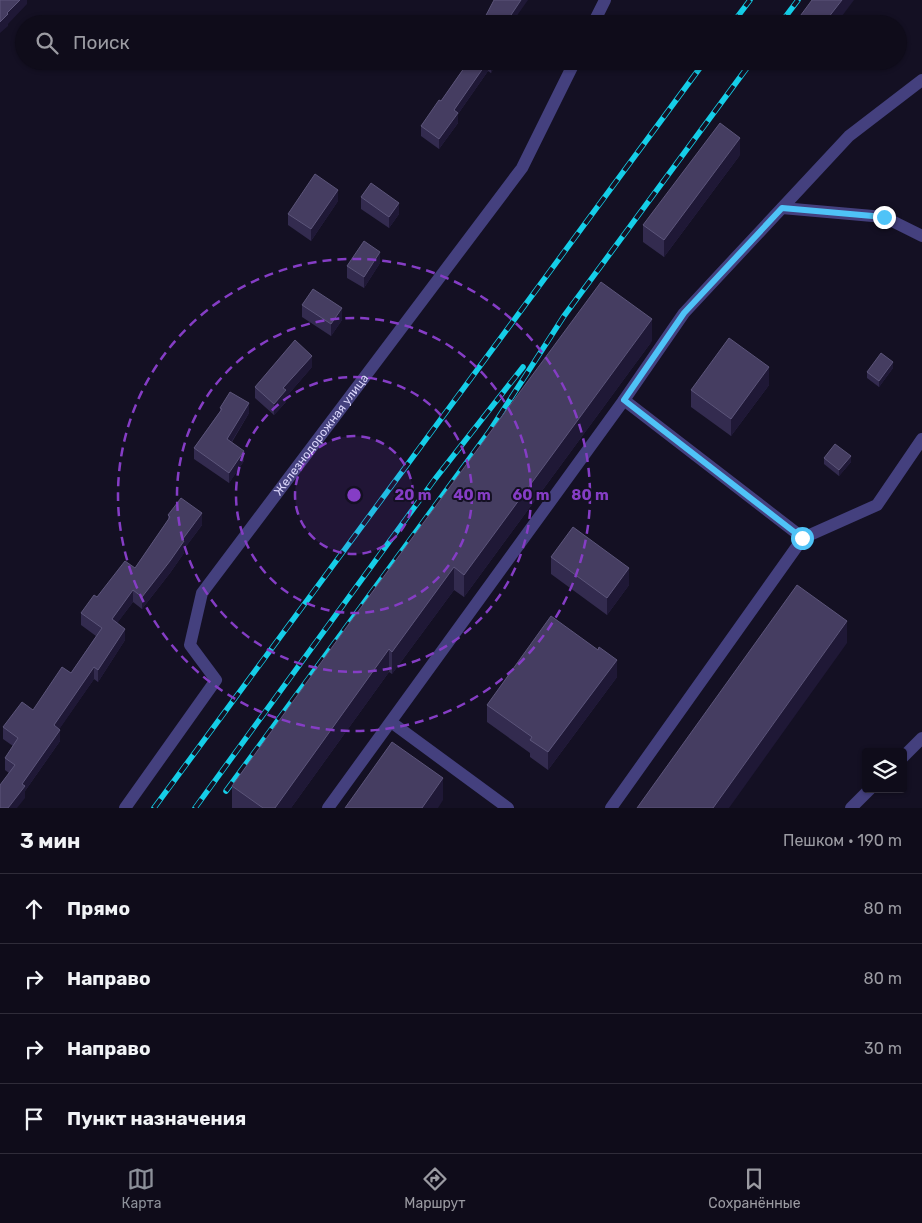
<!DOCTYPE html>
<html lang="ru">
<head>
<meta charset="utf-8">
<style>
  body { margin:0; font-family:Rubik,sans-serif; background:#181523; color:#f1f3f6 }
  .controls { position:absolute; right:15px; bottom:15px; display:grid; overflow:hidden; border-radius:5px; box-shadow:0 1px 4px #0004 }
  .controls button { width:45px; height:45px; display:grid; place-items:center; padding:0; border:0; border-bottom:1px solid #2f2c39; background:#0f0c1a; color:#f1f3f6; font:25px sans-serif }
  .stop { position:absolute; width:15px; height:15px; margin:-11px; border:4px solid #4fc3f7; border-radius:50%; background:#fff }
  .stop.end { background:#4fc3f7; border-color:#fff; box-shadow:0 1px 5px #0008 }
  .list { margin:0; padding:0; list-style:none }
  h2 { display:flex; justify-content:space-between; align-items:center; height:65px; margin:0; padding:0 20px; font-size:21px }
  h2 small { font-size:16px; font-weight:400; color:#9b9ba2 }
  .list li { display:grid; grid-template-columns:32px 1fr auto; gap:15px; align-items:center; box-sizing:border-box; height:70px; padding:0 20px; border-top:1px solid #2f2c39 }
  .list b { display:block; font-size:19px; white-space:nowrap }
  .list em { font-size:16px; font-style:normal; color:#9b9ba2 }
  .icon { flex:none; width:28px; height:28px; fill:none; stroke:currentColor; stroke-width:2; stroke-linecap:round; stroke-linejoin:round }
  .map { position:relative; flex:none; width:922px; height:808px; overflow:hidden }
  .search { position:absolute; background:#0f0c1a; box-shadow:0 1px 4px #0004; left:15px; right:15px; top:15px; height:55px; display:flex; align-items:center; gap:12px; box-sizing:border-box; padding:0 18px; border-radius:28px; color:#9b9ba2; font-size:19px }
  .sheet { height:345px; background:#0f0c1a }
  nav { display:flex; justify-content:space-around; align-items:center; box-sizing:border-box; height:70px; border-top:1px solid #2f2c39; background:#0f0c1a; font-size:14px; color:#9b9ba2 }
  nav a { display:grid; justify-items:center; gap:2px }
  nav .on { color:#8c9099 }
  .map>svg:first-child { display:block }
</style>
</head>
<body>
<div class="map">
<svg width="922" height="808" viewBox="0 0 922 808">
  <rect width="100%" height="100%" fill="#141023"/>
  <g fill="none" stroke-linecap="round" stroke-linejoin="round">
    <g stroke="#44407e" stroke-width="12">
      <path d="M 593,24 L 605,0"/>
      <path d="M 782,208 L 884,217 L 922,236"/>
      <path d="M 624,400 L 803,538"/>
      <path d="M 391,722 L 508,808"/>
      <path d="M 903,757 L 922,738"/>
      <path id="s1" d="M 125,808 L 216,680 L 190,645 L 202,593 L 522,168 L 575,61"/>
      <path d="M 328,808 L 624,400 L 684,313 L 849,136 L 922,80"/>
      <path d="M 611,808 L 803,538 L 877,505 L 922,439"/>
      <path d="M 851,808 L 870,789"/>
    </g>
    <g stroke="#15cee8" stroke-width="5.5">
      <path id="rail" d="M 732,24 L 750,0
        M 780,24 L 798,0
        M 226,791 L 489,432 L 564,316 L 752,61
        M 154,808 L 705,61
        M 195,808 L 435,479 L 523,367"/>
    </g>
    <use href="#rail" stroke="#141023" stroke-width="4" stroke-dasharray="11" stroke-linecap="butt"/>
  </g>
  <path fill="#332b4f" d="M 469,61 L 497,61 L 491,73 L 488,71 L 458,114 L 458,123 L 439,149 L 421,136 L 421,126 L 441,101 Z
    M 740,155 L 664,257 L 643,242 L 643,225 Z
    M 361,197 L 399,214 L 389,228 L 361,209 Z
    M 338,201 L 311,241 L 288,225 L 288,214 Z
    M 380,263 L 364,288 L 347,278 L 347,266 Z
    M 302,305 L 342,320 L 331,336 L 302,317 Z
    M 652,341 L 464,597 L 454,590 L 392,674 L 389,672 L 291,808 L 232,808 L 232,786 Z
    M 312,367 L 286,397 L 286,402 L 274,415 L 255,398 L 255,387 Z
    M 893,368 L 879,387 L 867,378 L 867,372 Z
    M 769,385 L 731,436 L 691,407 L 691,390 Z
    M 220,408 L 249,413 L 232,442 L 244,461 L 229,483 L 194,459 L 194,448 L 220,411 Z
    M 824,458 L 851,462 L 839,476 L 824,464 Z
    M 168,515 L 202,525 L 184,549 L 184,553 L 170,573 L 142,609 L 133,602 L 117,623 L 125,640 L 98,682 L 94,679 L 59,729 L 60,741 L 25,791 L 25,798 L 9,773 L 5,770 L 5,758 L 13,746 L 3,739 L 3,727 L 33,710 L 71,673 L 96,636 L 81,625 L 81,613 L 97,597 L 135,568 L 168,520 Z
    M 551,557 L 629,585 L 607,615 L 551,574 Z
    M 617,677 L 548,770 L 530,757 L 530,753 L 487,722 L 487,705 Z"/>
  <path fill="#1f1836" d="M 20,0 L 27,0 L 27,4 L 8,24 L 8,26 L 0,33 L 0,22 L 7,13 Z
    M 521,0 L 528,0 L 511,24 L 511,15 Z
    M 842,0 L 854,0 L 836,24 L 827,24 L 828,18 Z
    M 516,18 L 516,24 L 513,24 Z
    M 488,61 L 488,71 L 458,114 L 458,123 L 439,149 L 439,139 L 454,110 Z
    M 491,61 L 497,61 L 491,73 Z
    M 740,138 L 740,155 L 664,257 L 664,240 Z
    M 338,190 L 338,201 L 311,241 L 311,229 Z
    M 399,203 L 399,214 L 389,228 L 389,217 Z
    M 380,252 L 380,263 L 364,288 L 364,277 Z
    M 342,308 L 342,320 L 331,336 L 331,324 Z
    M 652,319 L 652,341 L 464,597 L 464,575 Z
    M 312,356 L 312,367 L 286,397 L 286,402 L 274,415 L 274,404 L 283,388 Z
    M 893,362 L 893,368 L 879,387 L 879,381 Z
    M 769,367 L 769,385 L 731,436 L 731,419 Z
    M 249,403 L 249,413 L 227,449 L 227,439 Z
    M 244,451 L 244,461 L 229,483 L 229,473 Z
    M 851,456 L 851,462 L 839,476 L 839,470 Z
    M 202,513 L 202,525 L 184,549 L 184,553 L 170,573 L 142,609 L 142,597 Z
    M 454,567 L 454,590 L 392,674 L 392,652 Z
    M 629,568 L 629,585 L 607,615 L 607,598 Z
    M 133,590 L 133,602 L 112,630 L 112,619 Z
    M 847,621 L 847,643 L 729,808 L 713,808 Z
    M 125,629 L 125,640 L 98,682 L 98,670 Z
    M 389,649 L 389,672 L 291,808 L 275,808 Z
    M 617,660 L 617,677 L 548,770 L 548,752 Z
    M 94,667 L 94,679 L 54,737 L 54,725 Z
    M 60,730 L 60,741 L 25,791 L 25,798 L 17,808 L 8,808 L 22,784 Z
    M 443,778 L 443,800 L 438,808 L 422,808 Z"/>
  <path fill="#453d61" stroke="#5c557a" d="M 0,0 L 20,0 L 7,13 L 8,14 L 0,22 Z
    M 494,0 L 521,0 L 511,15 L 516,18 L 513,24 L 489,24 L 483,21 Z
    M 812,0 L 842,0 L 828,18 L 830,19 L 827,24 L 797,24 L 795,23 Z
    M 469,61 L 488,61 L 454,110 L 458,113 L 439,139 L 421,126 L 439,100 L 441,101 Z
    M 720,123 L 740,138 L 664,240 L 643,225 Z
    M 315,174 L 338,190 L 311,229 L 288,214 Z
    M 371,183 L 399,203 L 389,217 L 361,197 Z
    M 364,241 L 380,252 L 364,277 L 347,266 Z
    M 601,282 L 652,319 L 464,575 L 454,567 L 392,652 L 389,649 L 275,808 L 263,808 L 232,786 L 351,621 Z
    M 313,289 L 342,308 L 331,324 L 302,305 Z
    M 729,338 L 769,367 L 731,419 L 691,390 Z
    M 295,340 L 312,356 L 283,388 L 286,390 L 274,404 L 255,387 Z
    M 881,353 L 893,362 L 879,381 L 867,372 Z
    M 230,392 L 249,403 L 227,439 L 244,451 L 229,473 L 194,448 L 222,409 L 220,408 Z
    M 835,444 L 851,456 L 839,470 L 824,458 Z
    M 181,498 L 202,513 L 182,540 L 184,541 L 170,561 L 142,597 L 133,590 L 112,619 L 125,629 L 98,670 L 94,667 L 54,725 L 60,730 L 22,784 L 25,786 L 8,808 L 0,808 L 0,785 L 15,765 L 5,758 L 18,738 L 3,727 L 22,702 L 33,710 L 62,667 L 71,673 L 102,628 L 81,613 L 94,595 L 97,597 L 125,561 L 135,568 L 170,517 L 168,515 Z
    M 573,527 L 629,568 L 607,598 L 551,557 Z
    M 797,585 L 847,621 L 713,808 L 637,808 Z
    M 551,616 L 598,650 L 599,647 L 617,660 L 548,752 L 530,740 L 532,737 L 487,705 Z
    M 392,742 L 443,778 L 422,808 L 345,808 Z"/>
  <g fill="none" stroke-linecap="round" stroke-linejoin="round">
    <path stroke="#4fc3f7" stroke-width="6" d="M 802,538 L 624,400 L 684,313 L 782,208 L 884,217"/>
  </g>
  <circle cx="354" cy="495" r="59" fill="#853dc5" fill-opacity=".12"/>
  <g fill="none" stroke="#853dc5" stroke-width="2.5" stroke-dasharray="9 6">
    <circle cx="354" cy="495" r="59"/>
    <circle cx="354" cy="495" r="118"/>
    <circle cx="354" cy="495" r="177"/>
    <circle cx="354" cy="495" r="236"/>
  </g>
  <g text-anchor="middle" stroke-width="4" stroke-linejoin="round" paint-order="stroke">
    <g font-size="12" fill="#dbd6fb" stroke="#141023">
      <text dy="4" stroke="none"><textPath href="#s1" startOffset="452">Железнодорожная улица</textPath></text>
    </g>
  </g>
  <circle cx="354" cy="495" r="8" fill="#853dc5" stroke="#141023" stroke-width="2.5"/>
  <g font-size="15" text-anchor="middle" font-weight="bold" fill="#853dc5" stroke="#141023" stroke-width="4" stroke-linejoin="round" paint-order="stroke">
    <text x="413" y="500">20 m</text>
    <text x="472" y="500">40 m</text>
    <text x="531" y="500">60 m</text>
    <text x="590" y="500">80 m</text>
  </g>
</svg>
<div class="controls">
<button><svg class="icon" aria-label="layers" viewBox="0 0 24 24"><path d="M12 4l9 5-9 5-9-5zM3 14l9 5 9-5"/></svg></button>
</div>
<div class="stop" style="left:802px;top:538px"></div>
<div class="stop end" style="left:884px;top:217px"></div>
<div class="search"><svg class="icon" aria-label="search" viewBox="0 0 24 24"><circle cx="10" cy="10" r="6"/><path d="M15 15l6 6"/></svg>Поиск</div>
</div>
<section class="sheet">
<h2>3 мин<small>Пешком · 190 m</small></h2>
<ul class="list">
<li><svg class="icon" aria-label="ahead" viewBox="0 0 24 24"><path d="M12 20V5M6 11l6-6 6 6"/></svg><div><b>Прямо</b></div><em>80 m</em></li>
<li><svg class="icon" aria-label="right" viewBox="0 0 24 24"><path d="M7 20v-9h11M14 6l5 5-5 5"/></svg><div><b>Направо</b></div><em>80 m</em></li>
<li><svg class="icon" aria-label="right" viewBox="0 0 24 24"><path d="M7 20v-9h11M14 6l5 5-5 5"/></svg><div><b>Направо</b></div><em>30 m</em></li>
<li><svg class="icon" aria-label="arrive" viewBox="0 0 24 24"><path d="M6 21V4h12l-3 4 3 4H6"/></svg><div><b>Пункт назначения</b></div></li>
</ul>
</section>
<nav>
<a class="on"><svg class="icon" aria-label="map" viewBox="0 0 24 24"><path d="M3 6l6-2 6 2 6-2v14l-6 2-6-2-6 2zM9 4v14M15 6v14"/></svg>Карта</a>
<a><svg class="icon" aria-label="directions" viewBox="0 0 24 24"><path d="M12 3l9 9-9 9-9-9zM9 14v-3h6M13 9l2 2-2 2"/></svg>Маршрут</a>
<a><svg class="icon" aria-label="saved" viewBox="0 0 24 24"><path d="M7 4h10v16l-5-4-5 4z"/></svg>Сохранённые</a>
</nav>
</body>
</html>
